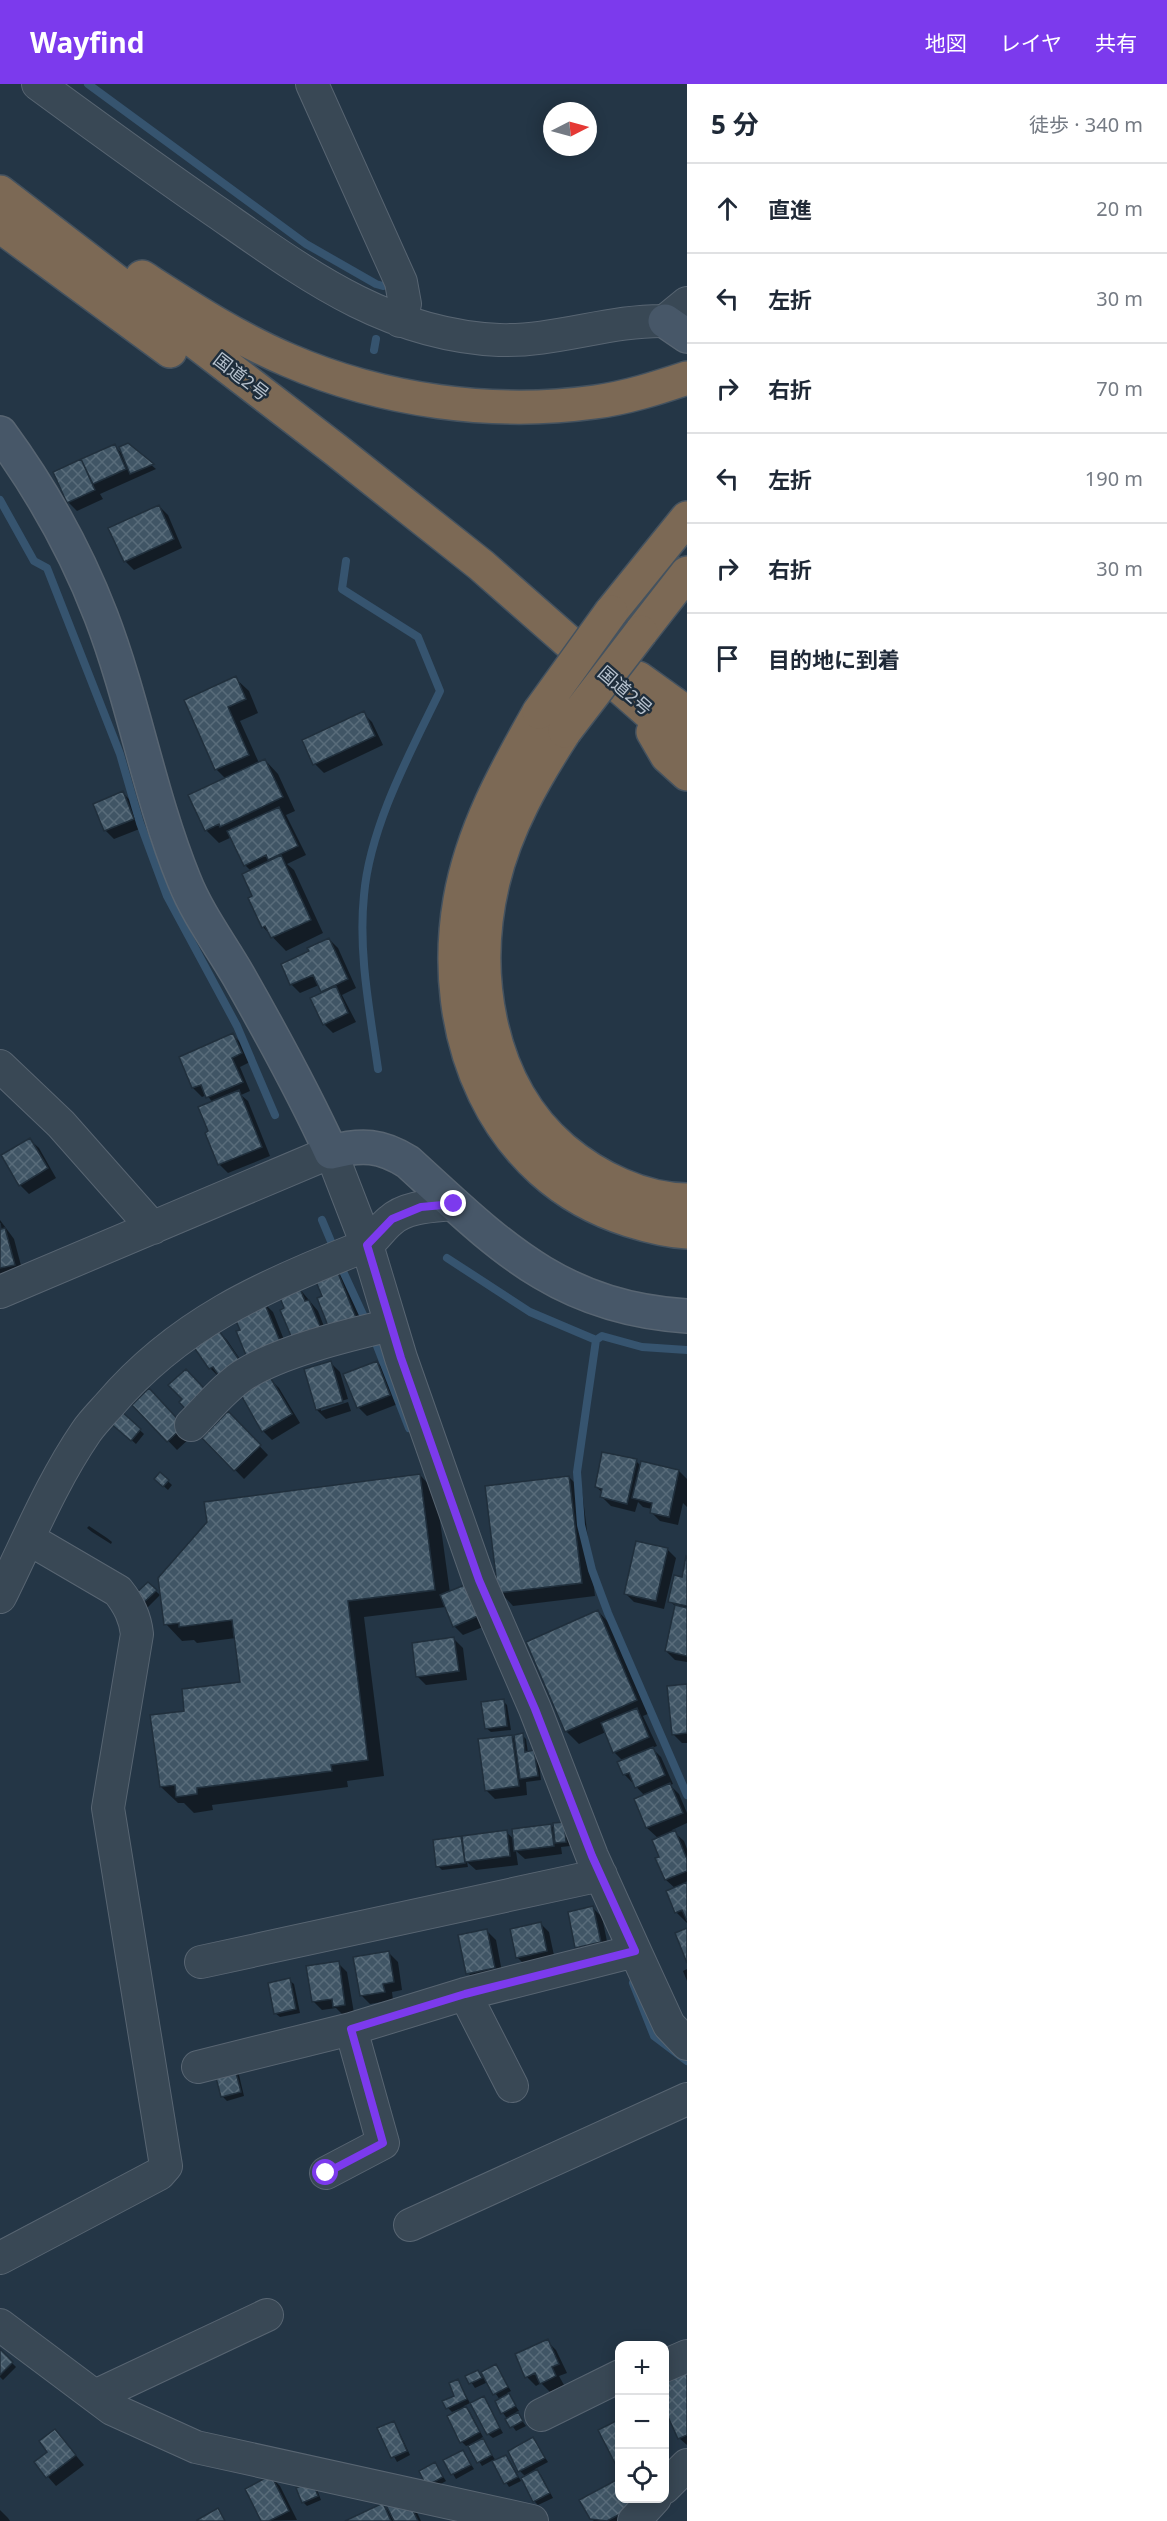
<!DOCTYPE html>
<html lang="ja">
<head>
<meta charset="utf-8">
<style>
  body { margin:0; font-family:"Noto Sans","Noto Sans JP",sans-serif; background:#f2f2f3; color:#1f2937 }
  .controls { position:absolute; right:18px; bottom:18px; display:grid; overflow:hidden; border-radius:12px; box-shadow:0 3px 15px #0003 }
  .controls button { width:54px; height:54px; display:grid; place-items:center; padding:0; border:0; border-bottom:2px solid #e0e1e3; background:#fff; color:#1f2937; font:30px sans-serif }
  .compass { position:absolute; left:543px; top:18px; width:54px; height:54px; border-radius:50%; background:#fff; box-shadow:0 3px 15px #0003; rotate:84deg }
  .stop { position:absolute; width:18px; height:18px; margin:-14px; border:4px solid #7c3aed; border-radius:50%; background:#fff }
  .stop.end { background:#7c3aed; border-color:#fff; box-shadow:0 2px 6px #0008 }
  .list { margin:0; padding:0; list-style:none }
  h2 { display:flex; justify-content:space-between; align-items:center; height:78px; margin:0; padding:0 24px; font-size:26px }
  h2 small { font-size:20px; font-weight:400; color:#747a83 }
  .list li { display:grid; grid-template-columns:39px 1fr auto; gap:18px; align-items:center; box-sizing:border-box; height:90px; padding:0 24px; border-top:2px solid #e0e1e3 }
  .list b { display:block; font-size:22px; white-space:nowrap }
  .list em { font-size:20px; font-style:normal; color:#747a83 }
  .icon { flex:none; width:33px; height:33px; fill:none; stroke:currentColor; stroke-width:2; stroke-linecap:round; stroke-linejoin:round }
  .map { position:relative; flex:none; width:687px; height:2437px; overflow:hidden }
  header { display:flex; align-items:center; gap:36px; box-sizing:border-box; height:84px; padding:0 30px; background:#7c3aed; color:#fff }
  header strong { font-size:28px }
  nav { display:flex; gap:33px; margin-inline-start:auto; font-size:21px }
  main { display:flex }
  aside { flex:1; background:#fff }
  .map>svg:first-child { display:block }
</style>
</head>
<body>
<header>
<strong>Wayfind</strong>
<nav><a>地図</a><a>レイヤ</a><a>共有</a></nav>
</header>
<main>
<div class="map">
<svg width="687" height="2437" viewBox="0 0 687 2437">
  <defs>
    <pattern id="building-cross-hatch" width="8" height="8" patternUnits="userSpaceOnUse" patternTransform="scale(1.5)"><rect width="8" height="8" fill="#405565"/><path d="M0 0l8 8M0 8l8-8" fill="none" stroke="#596c7a"/></pattern>
  </defs>
  <rect width="100%" height="100%" fill="#243646"/>
  <path fill="#0007" d="M 127,361 L 156,385 L 100,410 L 103,415 L 77,427 L 68,418 L 55,389 L 114,362 L 124,371 Z
    M 159,422 L 168,431 L 182,464 L 134,486 L 125,477 Z
    M 235,594 L 249,607 L 258,629 L 240,637 L 259,679 L 265,676 L 278,690 L 295,727 L 286,731 L 306,771 L 287,780 L 294,786 L 323,849 L 286,867 L 263,843 L 254,813 L 251,787 L 245,781 L 232,753 L 219,759 L 206,746 L 226,695 L 216,685 L 186,617 Z
    M 363,629 L 372,638 L 383,661 L 324,689 L 315,680 Z
    M 123,709 L 132,718 L 142,744 L 114,755 L 105,746 Z
    M 329,855 L 338,864 L 356,904 L 342,911 L 356,938 L 333,949 L 324,940 L 324,909 L 319,901 L 300,909 L 291,900 L 311,868 Z
    M 233,951 L 242,960 L 250,978 L 240,983 L 250,1007 L 241,1011 L 248,1017 L 270,1072 L 228,1089 L 219,1080 L 209,1048 L 213,1019 L 207,1011 L 202,1013 L 193,1004 Z
    M 30,1056 L 39,1064 L 56,1094 L 29,1110 L 20,1101 L 3,1072 Z
    M 0,1136 L 14,1155 L 23,1189 L 0,1195 Z
    M 336,1186 L 345,1194 L 365,1245 L 324,1213 Z
    M 299,1204 L 318,1227 L 325,1245 L 304,1267 L 286,1225 Z
    M 264,1219 L 273,1228 L 290,1271 L 242,1247 Z
    M 218,1247 L 227,1256 L 252,1293 L 219,1293 L 210,1284 Z
    M 377,1278 L 386,1287 L 398,1320 L 367,1332 L 358,1323 Z
    M 331,1279 L 340,1288 L 348,1315 L 321,1323 L 321,1327 L 348,1318 L 351,1327 L 326,1335 L 317,1326 Z
    M 270,1295 L 279,1304 L 300,1339 L 272,1356 L 263,1347 Z
    M 134,1321 L 192,1352 L 177,1366 Z
    M 120,1328 L 144,1350 L 136,1360 L 111,1338 Z
    M 228,1329 L 268,1371 L 244,1395 L 204,1354 Z
    M 636,1377 L 641,1382 L 642,1379 L 679,1387 L 687,1395 L 687,1423 L 683,1419 L 678,1441 L 660,1437 L 651,1428 L 652,1425 L 643,1423 L 638,1418 L 635,1428 L 611,1422 L 602,1413 L 603,1409 L 596,1403 Z
    M 160,1390 L 172,1401 L 168,1406 L 160,1399 Z
    M 420,1391 L 436,1408 L 450,1509 L 488,1541 L 463,1551 L 454,1542 L 446,1523 L 364,1533 L 384,1692 L 347,1697 L 348,1703 L 212,1721 L 213,1726 L 194,1729 L 184,1719 L 178,1719 L 161,1703 L 186,1628 L 242,1599 L 236,1554 L 197,1559 L 194,1556 L 182,1557 L 166,1540 Z
    M 569,1393 L 582,1406 L 595,1512 L 513,1522 L 500,1508 Z
    M 89,1442 L 107,1454 L 112,1458 L 111,1460 L 92,1448 L 87,1444 Z
    M 667,1465 L 676,1474 L 664,1525 L 634,1518 L 625,1509 Z
    M 687,1476 L 687,1578 L 675,1576 L 666,1567 L 676,1523 L 670,1517 L 683,1494 Z
    M 148,1500 L 160,1511 L 147,1524 L 135,1512 Z
    M 598,1527 L 611,1541 L 650,1629 L 643,1632 L 657,1662 L 652,1664 L 661,1673 L 673,1700 L 670,1701 L 679,1710 L 687,1729 L 687,1739 L 672,1746 L 684,1757 L 687,1765 L 687,1839 L 676,1828 L 676,1805 L 666,1796 L 657,1775 L 661,1774 L 659,1755 L 647,1744 L 636,1716 L 645,1712 L 624,1690 L 623,1677 L 614,1668 L 606,1648 L 579,1660 L 566,1647 Z
    M 454,1555 L 463,1564 L 467,1596 L 426,1601 L 417,1592 Z
    M 687,1601 L 687,1659 L 682,1659 L 673,1650 Z
    M 503,1617 L 507,1621 L 511,1646 L 491,1648 L 486,1644 Z
    M 522,1651 L 526,1655 L 528,1669 L 534,1668 L 538,1672 L 541,1696 L 526,1698 L 527,1711 L 495,1715 L 486,1706 L 512,1652 L 516,1657 Z
    M 551,1741 L 555,1745 L 567,1744 L 570,1762 L 561,1763 L 562,1770 L 525,1775 L 516,1767 L 518,1781 L 476,1786 L 467,1778 L 468,1783 L 442,1786 L 438,1782 L 460,1754 L 464,1758 L 506,1748 L 515,1756 Z
    M 593,1824 L 602,1833 L 609,1867 L 586,1872 L 577,1863 Z
    M 540,1839 L 549,1848 L 555,1876 L 526,1882 L 517,1873 Z
    M 487,1847 L 496,1856 L 503,1893 L 477,1898 L 468,1889 Z
    M 389,1869 L 398,1878 L 402,1906 L 392,1908 L 393,1916 L 370,1920 L 361,1911 Z
    M 338,1879 L 347,1888 L 354,1929 L 343,1931 L 336,1924 L 322,1926 L 313,1917 Z
    M 687,1885 L 687,1897 L 683,1887 Z
    M 289,1896 L 294,1900 L 300,1929 L 280,1933 L 275,1929 Z
    M 235,1987 L 239,1991 L 244,2012 L 227,2017 L 222,2012 Z
    M 547,2257 L 556,2266 L 567,2289 L 559,2292 L 564,2301 L 550,2308 L 541,2299 L 536,2302 L 527,2293 Z
    M 0,2267 L 16,2283 L 3,2296 L 0,2293 Z
    M 496,2282 L 511,2307 L 507,2309 L 519,2327 L 516,2328 L 526,2342 L 516,2347 L 503,2329 L 500,2316 L 488,2298 L 475,2304 L 467,2292 L 478,2288 L 486,2296 Z
    M 687,2289 L 687,2361 L 679,2354 Z
    M 458,2297 L 470,2319 L 464,2322 L 470,2328 L 483,2353 L 481,2354 L 496,2377 L 505,2372 L 510,2377 L 521,2397 L 509,2403 L 493,2376 L 482,2382 L 469,2361 L 466,2362 L 462,2358 L 460,2327 L 459,2325 L 452,2328 L 448,2324 L 456,2312 Z
    M 483,2314 L 503,2349 L 493,2354 L 488,2350 Z
    M 393,2339 L 397,2343 L 410,2371 L 397,2378 L 379,2345 Z
    M 55,2347 L 84,2381 L 56,2402 L 36,2379 L 49,2369 Z
    M 533,2355 L 548,2378 L 535,2385 L 541,2391 L 553,2414 L 538,2421 L 534,2417 L 526,2393 L 520,2387 Z
    M 463,2368 L 474,2385 L 456,2395 L 445,2377 Z
    M 435,2380 L 446,2397 L 432,2405 L 428,2401 Z
    M 271,2393 L 280,2402 L 297,2436 L 263,2437 Z
    M 316,2403 L 321,2416 L 307,2422 L 303,2418 Z
    M 620,2414 L 649,2414 L 632,2437 L 594,2437 L 591,2434 Z
    M 382,2420 L 392,2430 L 413,2420 L 421,2437 L 349,2437 Z
    M 0,2426 L 8,2434 L 10,2437 L 0,2437 Z"/>
  <g fill="none" stroke-linecap="round" stroke-linejoin="round">
    <path stroke="#36546f" stroke-width="8" d="M 88,0 L 306,160 L 376,200 L 383,202
      M 374,266 L 376,255
      M 0,416 L 34,477 L 47,484 L 120,670 L 140,739 L 167,812 L 237,942 L 275,1031
      M 346,477 L 342,505 L 418,553 L 440,607 C 410,669 370,742 364,811 C 358,869 370,928 378,985
      M 322,1136 L 335,1167
      M 447,1174 L 530,1228 L 596,1256 L 577,1388 L 581,1441 L 592,1486 L 608,1529 L 687,1711
      M 341,1183 L 365,1235
      M 596,1256 L 602,1252 L 642,1263 L 687,1266
      M 377,1262 L 409,1344
      M 633,1899 L 654,1952 L 687,1977"/>
  </g>
  <path fill="url(#building-cross-hatch)" stroke="#202f3c" stroke-width="1.5" d="M 128,359 L 154,380 L 130,390 L 119,363 Z
    M 115,360 L 126,385 L 93,400 L 81,375 Z
    M 81,375 L 95,406 L 67,419 L 53,388 Z
    M 159,421 L 174,455 L 124,478 L 108,444 Z
    M 236,592 L 246,615 L 228,623 L 249,671 L 215,686 L 184,616 Z
    M 364,627 L 375,652 L 313,681 L 302,656 Z
    M 265,675 L 283,713 L 220,743 L 219,740 L 205,747 L 188,711 Z
    M 123,707 L 134,735 L 104,747 L 93,720 Z
    M 279,723 L 298,762 L 268,776 L 266,771 L 244,782 L 227,747 Z
    M 281,771 L 311,836 L 271,854 L 265,842 L 262,844 L 248,814 L 252,812 L 242,790 Z
    M 329,854 L 348,895 L 321,908 L 313,891 L 290,901 L 281,880 L 309,867 L 307,864 Z
    M 336,902 L 348,929 L 323,941 L 310,914 Z
    M 233,949 L 242,969 L 232,974 L 243,998 L 206,1014 L 201,1001 L 192,1004 L 179,973 Z
    M 239,1006 L 262,1063 L 218,1081 L 205,1049 L 208,1047 L 198,1023 Z
    M 30,1054 L 48,1084 L 19,1102 L 1,1071 Z
    M 0,1139 L 1,1145 L 5,1144 L 15,1181 L 0,1184 Z
    M 336,1184 L 357,1236 L 330,1247 L 317,1214 L 322,1212 L 314,1193 Z
    M 299,1202 L 305,1217 L 309,1216 L 322,1247 L 294,1259 L 280,1226 L 284,1224 L 279,1211 Z
    M 264,1218 L 282,1262 L 248,1276 L 236,1247 L 240,1246 L 233,1230 Z
    M 218,1245 L 244,1283 L 223,1298 L 213,1283 L 209,1285 L 193,1262 Z
    M 331,1277 L 343,1318 L 316,1326 L 304,1285 Z
    M 377,1277 L 390,1311 L 357,1324 L 343,1290 Z
    M 186,1285 L 214,1315 L 193,1333 L 179,1318 L 182,1315 L 168,1301 Z
    M 270,1293 L 292,1330 L 262,1348 L 241,1311 Z
    M 149,1304 L 184,1342 L 167,1358 L 132,1321 Z
    M 120,1326 L 141,1345 L 131,1357 L 109,1338 Z
    M 228,1327 L 261,1361 L 234,1387 L 202,1354 Z
    M 602,1368 L 637,1375 L 627,1420 L 600,1413 L 602,1405 L 595,1403 Z
    M 641,1377 L 679,1386 L 669,1433 L 650,1429 L 652,1419 L 632,1414 Z
    M 160,1388 L 169,1396 L 163,1403 L 154,1395 Z
    M 420,1390 L 435,1506 L 348,1517 L 368,1676 L 331,1681 L 332,1687 L 197,1704 L 197,1710 L 176,1713 L 175,1701 L 160,1703 L 150,1631 L 184,1627 L 182,1605 L 240,1598 L 232,1536 L 179,1543 L 179,1539 L 164,1541 L 158,1494 L 207,1438 L 204,1418 Z
    M 569,1392 L 582,1499 L 498,1509 L 485,1402 Z
    M 636,1457 L 668,1464 L 656,1517 L 624,1510 Z
    M 686,1472 L 687,1473 L 687,1522 L 668,1518 L 674,1491 L 682,1493 Z
    M 148,1498 L 157,1506 L 141,1521 L 133,1512 Z
    M 467,1500 L 480,1531 L 453,1543 L 440,1511 Z
    M 675,1521 L 687,1524 L 687,1572 L 665,1567 Z
    M 598,1526 L 637,1616 L 565,1648 L 526,1558 Z
    M 454,1553 L 459,1587 L 416,1593 L 412,1559 Z
    M 687,1600 L 687,1649 L 672,1651 L 667,1602 Z
    M 504,1615 L 507,1642 L 485,1645 L 481,1618 Z
    M 637,1624 L 649,1653 L 613,1669 L 601,1639 Z
    M 523,1649 L 525,1668 L 534,1666 L 538,1692 L 520,1695 L 514,1651 Z
    M 512,1651 L 519,1702 L 485,1707 L 478,1655 Z
    M 653,1663 L 665,1691 L 635,1704 L 629,1689 L 623,1691 L 617,1678 Z
    M 670,1699 L 683,1729 L 646,1744 L 634,1715 Z
    M 564,1738 L 566,1758 L 555,1759 L 553,1739 Z
    M 551,1740 L 554,1762 L 514,1767 L 512,1745 Z
    M 507,1746 L 510,1772 L 465,1778 L 462,1752 Z
    M 675,1746 L 687,1775 L 687,1787 L 665,1796 L 655,1774 L 659,1773 L 652,1756 Z
    M 461,1752 L 465,1779 L 436,1783 L 433,1756 Z
    M 687,1798 L 687,1837 L 682,1826 L 675,1829 L 666,1807 Z
    M 593,1822 L 601,1858 L 575,1864 L 568,1828 Z
    M 541,1838 L 547,1867 L 516,1874 L 510,1845 Z
    M 687,1844 L 687,1879 L 675,1849 Z
    M 487,1845 L 495,1884 L 466,1890 L 458,1851 Z
    M 389,1867 L 394,1898 L 383,1900 L 385,1908 L 360,1912 L 353,1873 Z
    M 339,1877 L 345,1921 L 333,1923 L 332,1915 L 312,1918 L 306,1882 Z
    M 290,1894 L 296,1925 L 274,1930 L 268,1899 Z
    M 235,1985 L 241,2008 L 221,2013 L 215,1990 Z
    M 548,2255 L 559,2280 L 552,2283 L 556,2292 L 540,2300 L 535,2289 L 525,2294 L 515,2270 Z
    M 0,2265 L 13,2278 L 0,2291 Z
    M 496,2280 L 508,2303 L 493,2311 L 481,2288 Z
    M 478,2286 L 482,2294 L 469,2300 L 465,2292 Z
    M 687,2287 L 687,2351 L 678,2355 L 664,2324 L 664,2297 Z
    M 458,2295 L 467,2315 L 446,2325 L 442,2317 L 454,2312 L 449,2299 Z
    M 509,2309 L 516,2322 L 501,2330 L 495,2317 Z
    M 484,2312 L 500,2344 L 487,2351 L 470,2319 Z
    M 466,2322 L 480,2348 L 460,2359 L 447,2332 Z
    M 518,2328 L 523,2337 L 510,2344 L 505,2335 Z
    M 620,2335 L 620,2389 L 598,2346 Z
    M 394,2337 L 407,2367 L 391,2374 L 377,2344 Z
    M 55,2345 L 76,2371 L 46,2394 L 34,2378 L 47,2368 L 39,2357 Z
    M 533,2353 L 545,2374 L 518,2388 L 508,2367 Z
    M 483,2354 L 492,2371 L 477,2379 L 468,2362 Z
    M 463,2366 L 471,2381 L 451,2391 L 443,2376 Z
    M 506,2371 L 518,2393 L 504,2400 L 492,2377 Z
    M 435,2378 L 443,2393 L 426,2402 L 419,2387 Z
    M 537,2385 L 550,2409 L 533,2418 L 521,2394 Z
    M 271,2391 L 289,2427 L 269,2437 L 261,2437 L 245,2405 Z
    M 620,2394 L 620,2414 L 646,2416 L 607,2437 L 590,2435 L 579,2416 Z
    M 312,2397 L 318,2412 L 302,2419 L 296,2404 Z
    M 405,2410 L 418,2437 L 394,2437 L 385,2419 Z
    M 383,2419 L 391,2437 L 345,2437 Z
    M 218,2424 L 225,2437 L 197,2437 L 197,2436 Z"/>
  <g fill="none" stroke-linecap="round" stroke-linejoin="round">
    <g stroke="#586572" stroke-width="34">
      <path id="street" d="M 38,0 C 98,44 157,87 218,129 C 307,191 387,251 499,256 C 555,258 609,236 665,237 L 687,219
        M 312,0 L 401,198 L 405,220 L 400,237
        M 0,982 L 61,1040 L 153,1144
        M 0,1208 L 331,1068 L 367,1161 L 401,1274 L 479,1496 L 535,1625 L 592,1772 L 635,1867 L 669,1941 L 687,1960
        M 191,1341 C 207,1325 223,1305 242,1292 C 278,1268 348,1251 391,1241
        M 0,1513 C 27,1459 51,1399 86,1348 C 92,1339 101,1330 109,1321 C 178,1240 263,1202 360,1164 C 373,1159 379,1146 390,1137 C 406,1122 434,1122 454,1120
        M 201,1878 L 601,1791
        M 465,1910 L 512,2002
        M 198,1983 L 351,1945 L 465,1910 L 635,1867
        M 326,2089 L 383,2059 L 351,1945
        M 410,2141 L 687,2015
        M 0,2174 L 159,2090 L 166,2082 L 108,1724 L 137,1550 C 135,1533 129,1521 118,1507 L 29,1455
        M 0,2241 L 112,2325 L 196,2363 L 532,2437
        M 664,2282 L 687,2272
        M 95,2312 L 267,2231
        M 541,2331 L 620,2292
        M 664,2404 L 687,2381
        M 634,2437 L 655,2414"/>
    </g>
    <g stroke="#586572" stroke-width="36">
      <path id="secondary" d="M 665,237 L 687,252
        M 0,349 C 41,405 76,467 101,532 C 134,618 149,710 184,796 C 197,829 220,860 238,891 C 271,949 303,1007 331,1068 C 362,1060 381,1061 408,1078 C 498,1160 558,1224 687,1232"/>
    </g>
    <g stroke="#44525f" stroke-width="36">
      <path id="highway" d="M 0,108 L 336,366 L 481,481 L 687,662
        M 0,142 L 170,267
        M 142,193 C 189,223 236,254 288,276 C 383,317 493,332 595,318 C 626,314 657,304 687,294
        M 611,528 L 687,434
        M 641,548 L 687,489
        M 638,594 L 687,629
        M 539,628 C 505,688 472,747 460,816 C 437,949 492,1093 629,1136 C 648,1142 667,1147 687,1148
        M 565,647 C 535,693 506,743 493,798 C 471,890 488,1001 563,1065 C 596,1093 643,1116 687,1116
        M 653,648 L 667,672 L 687,690"/>
    </g>
    <use href="#street" stroke="#394855" stroke-width="32"/>
    <use href="#secondary" stroke="#475768" stroke-width="33"/>
    <use href="#highway" stroke="#7c6955" stroke-width="33"/>
    <g stroke="#44525f" stroke-width="36" stroke-linecap="butt">
      <path id="highway-bridge" d="M 539,628 L 611,528
        M 565,647 L 641,548"/>
    </g>
    <use href="#highway-bridge" stroke="#7c6955" stroke-width="33"/>
  </g>
  <g fill="none" stroke-linecap="round" stroke-linejoin="round">
    <path stroke="#7c3aed" stroke-width="8" d="M 326,2089 L 383,2059 L 351,1945 L 465,1910 L 635,1867 L 592,1772 L 535,1625 L 479,1496 L 401,1274 L 367,1161 L 392,1135 L 421,1123 L 454,1120"/>
  </g>
  <g text-anchor="middle" stroke-width="5" stroke-linejoin="round" paint-order="stroke">
    <g font-size="18" fill="#b7c2ce" stroke="#1e2d3b">
      <text transform="translate(241 293) rotate(38)" y="6">国道2号</text>
      <text transform="translate(625 607) rotate(41)" y="6">国道2号</text>
    </g>
  </g>
</svg>
<div class="controls">
<button>+</button>
<button>−</button>
<button><svg class="icon" aria-label="locate" viewBox="0 0 24 24"><circle cx="12" cy="12" r="6"/><path d="M12 2v4M12 18v4M2 12h4M18 12h4"/></svg></button>
</div>
<svg class="compass" viewBox="-18 -18 36 36"><path d="M0-13l5 13h-10z" fill="#e53935"/><path d="M0 13l5-13h-10z" fill="#747a83"/></svg>
<div class="stop" style="left:326px;top:2089px"></div>
<div class="stop end" style="left:454px;top:1120px"></div>
</div>
<aside>
<h2>5 分<small>徒歩 · 340 m</small></h2>
<ul class="list">
<li><svg class="icon" aria-label="ahead" viewBox="0 0 24 24"><path d="M12 20V5M6 11l6-6 6 6"/></svg><div><b>直進</b></div><em>20 m</em></li>
<li><svg class="icon" aria-label="left" viewBox="0 0 24 24"><path d="M17 20v-9H6M10 6l-5 5 5 5"/></svg><div><b>左折</b></div><em>30 m</em></li>
<li><svg class="icon" aria-label="right" viewBox="0 0 24 24"><path d="M7 20v-9h11M14 6l5 5-5 5"/></svg><div><b>右折</b></div><em>70 m</em></li>
<li><svg class="icon" aria-label="left" viewBox="0 0 24 24"><path d="M17 20v-9H6M10 6l-5 5 5 5"/></svg><div><b>左折</b></div><em>190 m</em></li>
<li><svg class="icon" aria-label="right" viewBox="0 0 24 24"><path d="M7 20v-9h11M14 6l5 5-5 5"/></svg><div><b>右折</b></div><em>30 m</em></li>
<li><svg class="icon" aria-label="arrive" viewBox="0 0 24 24"><path d="M6 21V4h12l-3 4 3 4H6"/></svg><div><b>目的地に到着</b></div></li>
</ul>
</aside>
</main>
</body>
</html>
